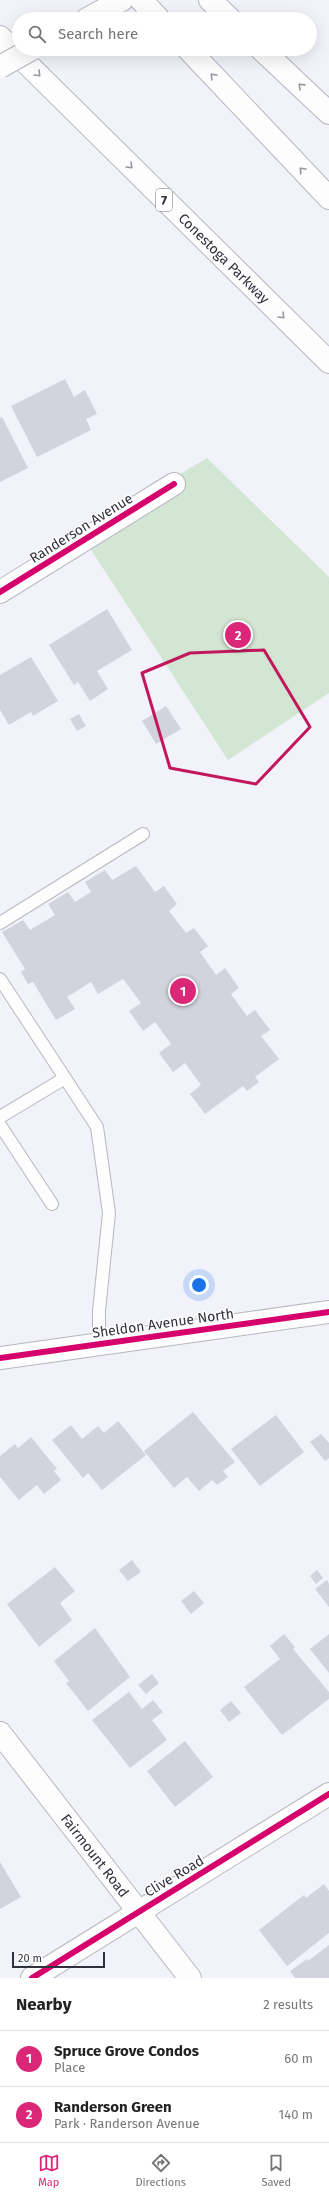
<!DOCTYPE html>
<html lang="en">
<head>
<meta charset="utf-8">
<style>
  body { margin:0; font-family:"Fira Sans",sans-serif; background:#f2f2f2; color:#222 }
  .scale { position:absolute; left:12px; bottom:10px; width:93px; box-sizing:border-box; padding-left:4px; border:2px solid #30313e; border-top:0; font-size:11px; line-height:14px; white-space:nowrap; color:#30313e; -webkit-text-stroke:3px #fefefe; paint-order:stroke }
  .you { position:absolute; left:199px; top:1285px; width:14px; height:14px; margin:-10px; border:3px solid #fff; border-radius:50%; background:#1a73e8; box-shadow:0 0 0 6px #1a73e833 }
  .badge { display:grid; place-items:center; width:26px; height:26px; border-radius:50%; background:#db2777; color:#fff; font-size:13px; font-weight:700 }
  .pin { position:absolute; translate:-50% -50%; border:2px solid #fff; box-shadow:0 1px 4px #0006 }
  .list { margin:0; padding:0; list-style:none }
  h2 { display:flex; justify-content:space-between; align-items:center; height:52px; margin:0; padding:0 16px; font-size:17px }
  h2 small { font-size:13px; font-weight:400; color:#767676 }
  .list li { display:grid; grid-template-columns:26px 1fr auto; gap:12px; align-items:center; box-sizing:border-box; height:56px; padding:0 16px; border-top:1px solid #e0e0e0 }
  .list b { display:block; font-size:15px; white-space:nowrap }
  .list p { margin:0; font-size:13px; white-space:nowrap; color:#767676 }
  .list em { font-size:13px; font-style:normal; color:#767676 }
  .icon { flex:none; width:22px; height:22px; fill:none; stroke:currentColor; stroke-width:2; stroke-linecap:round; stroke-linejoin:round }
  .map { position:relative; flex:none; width:329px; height:1978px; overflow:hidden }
  .search { position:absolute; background:#fff; box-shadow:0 4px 16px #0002; left:12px; right:12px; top:12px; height:44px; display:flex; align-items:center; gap:10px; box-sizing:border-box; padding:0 14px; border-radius:22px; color:#767676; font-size:15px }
  .sheet { height:164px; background:#fff }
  nav { display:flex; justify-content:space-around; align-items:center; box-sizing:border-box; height:56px; border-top:1px solid #e0e0e0; background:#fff; font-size:11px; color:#767676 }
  nav a { display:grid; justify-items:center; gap:2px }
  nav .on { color:#db2777 }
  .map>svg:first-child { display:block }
</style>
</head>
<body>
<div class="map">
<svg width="329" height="1978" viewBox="0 0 329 1978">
  <rect width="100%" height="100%" fill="#f2f2fa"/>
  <path fill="#d2e6d3" d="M 207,458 L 329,577 L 329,693 L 228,760 L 80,533 Z"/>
  <path fill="#d2d3dd" d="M 65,379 L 74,397 L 85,390 L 97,414 L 86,419 L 91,430 L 37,457 L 11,406 Z
    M 2,417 L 28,468 L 0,482 L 0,418 Z
    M 107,609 L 132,650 L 97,671 L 108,689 L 90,701 L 78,682 L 74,685 L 49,645 Z
    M 31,657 L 58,701 L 33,716 L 31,712 L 9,725 L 0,710 L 0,675 Z
    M 166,706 L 181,729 L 156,744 L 142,721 Z
    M 79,714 L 86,726 L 77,731 L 70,719 Z
    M 136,866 L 155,892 L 164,886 L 177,904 L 169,911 L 186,933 L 194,928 L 208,946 L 200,952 L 216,975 L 225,968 L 239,988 L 231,994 L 247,1016 L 255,1010 L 270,1030 L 261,1036 L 279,1059 L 255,1077 L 259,1082 L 247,1091 L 243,1086 L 205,1114 L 190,1094 L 201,1085 L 185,1063 L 173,1072 L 159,1053 L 171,1044 L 155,1022 L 143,1031 L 129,1011 L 141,1003 L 123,979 L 98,994 L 91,982 L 67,997 L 75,1009 L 56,1020 L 33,982 L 28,984 L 21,972 L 25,969 L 2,932 L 23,920 L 30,930 L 55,915 L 48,904 L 68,892 L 75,902 L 91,892 L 85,882 L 105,870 L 112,880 Z
    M 193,1412 L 235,1462 L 223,1471 L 228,1477 L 217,1485 L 212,1480 L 199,1491 L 187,1477 L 174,1488 L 144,1451 Z
    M 276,1415 L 304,1452 L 260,1486 L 231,1449 Z
    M 118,1421 L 146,1455 L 102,1490 L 88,1473 L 83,1478 L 52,1440 L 71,1425 L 82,1439 L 98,1426 L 104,1433 Z
    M 321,1434 L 329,1443 L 329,1458 L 325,1461 L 310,1442 Z
    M 31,1437 L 57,1469 L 54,1471 L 61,1480 L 44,1494 L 37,1485 L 19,1500 L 0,1477 L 0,1456 L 15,1444 L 18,1448 Z
    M 132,1560 L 141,1572 L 128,1581 L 119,1570 Z
    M 55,1567 L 75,1591 L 60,1603 L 72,1620 L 39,1647 L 7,1604 Z
    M 317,1570 L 323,1578 L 316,1584 L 310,1576 Z
    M 327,1580 L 329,1584 L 329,1607 L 315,1589 Z
    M 194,1591 L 204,1603 L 191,1614 L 181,1601 Z
    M 95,1628 L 130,1677 L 88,1711 L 66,1683 L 69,1681 L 54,1661 Z
    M 284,1634 L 295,1647 L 293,1649 L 329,1692 L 329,1699 L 282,1735 L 244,1687 L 280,1659 L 270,1646 Z
    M 329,1634 L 329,1673 L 310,1649 Z
    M 152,1674 L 159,1683 L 146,1694 L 138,1685 Z
    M 129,1692 L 142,1709 L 153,1700 L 163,1712 L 152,1720 L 167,1740 L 130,1768 L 92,1720 Z
    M 231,1701 L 241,1713 L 229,1722 L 220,1710 Z
    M 185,1741 L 213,1777 L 175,1807 L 147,1771 Z
    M 0,1862 L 21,1897 L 0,1909 Z
    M 324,1884 L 329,1891 L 329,1933 L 287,1966 L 259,1930 L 304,1895 L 306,1898 Z
    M 329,1945 L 329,1978 L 295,1978 L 290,1971 L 307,1959 L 308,1961 Z"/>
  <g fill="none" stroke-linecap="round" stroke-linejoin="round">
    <g stroke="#b7b7c0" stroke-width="14">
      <path id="service" d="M 0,923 L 143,834
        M 0,979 L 97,1127 L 109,1213 L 99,1311 L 99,1344
        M 0,1117 L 65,1078
        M 0,1125 L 52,1204"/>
    </g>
    <g stroke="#b7b7c0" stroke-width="24">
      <g id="minor">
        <path d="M 0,592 L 174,484"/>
        <path d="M 0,1358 L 329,1312"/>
        <path id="s1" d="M 0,1733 L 190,1978"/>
        <path d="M 32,1978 L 329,1794"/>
      </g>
    </g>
    <g stroke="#b7b7c0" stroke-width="24">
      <path id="secondary" d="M 87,19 L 122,0"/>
    </g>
    <g stroke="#b7b7c0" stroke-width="24">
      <g id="motorway">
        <path d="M 141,0 L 159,19"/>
        <path d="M 210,0 L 230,19"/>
        <path id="s2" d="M 0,37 L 329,362"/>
        <path d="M 188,49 L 329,198"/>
        <path d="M 261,49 L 329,113"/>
      </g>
    </g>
    <use href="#service" stroke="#fdfdfe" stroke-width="12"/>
    <use href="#minor" stroke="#fdfdfe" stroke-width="22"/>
    <use href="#secondary" stroke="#fdfdfe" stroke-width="22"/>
    <use href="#motorway" stroke="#fdfdfe" stroke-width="22"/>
    <g stroke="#b7b7c0" stroke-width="24" stroke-linecap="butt">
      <path id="secondary-bridge" d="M 0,67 L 32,49"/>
    </g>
    <use href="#secondary-bridge" stroke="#fdfdfe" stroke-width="22"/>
    <g stroke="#fefefe" stroke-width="8">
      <path id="cycleway" d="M 0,592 L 174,484
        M 0,1358 L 329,1312
        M 32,1978 L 329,1794"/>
    </g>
    <use href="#cycleway" stroke="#d6006c" stroke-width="6"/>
  </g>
  <defs><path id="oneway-chevron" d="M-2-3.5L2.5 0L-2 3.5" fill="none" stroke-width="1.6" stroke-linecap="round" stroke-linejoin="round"/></defs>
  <g stroke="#96979e">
    <use href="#oneway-chevron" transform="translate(38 74) rotate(45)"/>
    <use href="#oneway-chevron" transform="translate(213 76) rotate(-133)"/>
    <use href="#oneway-chevron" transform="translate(301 86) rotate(-136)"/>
    <use href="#oneway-chevron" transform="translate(130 166) rotate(45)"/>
    <use href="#oneway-chevron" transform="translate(302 170) rotate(-133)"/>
    <use href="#oneway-chevron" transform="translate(282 316) rotate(45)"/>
  </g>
  <path fill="none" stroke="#c2185b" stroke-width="3" stroke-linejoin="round" d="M 264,650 L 310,727 L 256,784 L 170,768 L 142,673 L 190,653 Z"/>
  <g text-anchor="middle" stroke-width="3" stroke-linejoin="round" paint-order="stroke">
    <rect fill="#fefefe" stroke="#6e6e78" stroke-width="1" x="156" y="189" width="16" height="22" rx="3"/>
    <g font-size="13" font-weight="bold" fill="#30313e">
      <text x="164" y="205">7</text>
    </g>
    <g font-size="14" fill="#30313e" stroke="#fefefe">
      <text dy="5" stroke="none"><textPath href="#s2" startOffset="315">Conestoga Parkway</textPath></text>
      <text transform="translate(81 528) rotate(-32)" y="5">Randerson Avenue</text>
      <text transform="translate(163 1323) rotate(-8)" y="5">Sheldon Avenue North</text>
      <text dy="5" stroke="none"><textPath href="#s1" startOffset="155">Fairmount Road</textPath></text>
      <text transform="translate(174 1876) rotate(-31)" y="5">Clive Road</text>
    </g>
  </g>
</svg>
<div class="scale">20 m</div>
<div class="you"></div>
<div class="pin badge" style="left:183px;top:991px">1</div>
<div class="pin badge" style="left:238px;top:635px">2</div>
<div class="search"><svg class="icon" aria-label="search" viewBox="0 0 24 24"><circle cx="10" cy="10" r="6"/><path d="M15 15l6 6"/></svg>Search here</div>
</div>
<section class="sheet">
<h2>Nearby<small>2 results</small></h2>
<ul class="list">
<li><span class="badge">1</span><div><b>Spruce Grove Condos</b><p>Place</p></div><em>60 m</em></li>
<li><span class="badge">2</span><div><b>Randerson Green</b><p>Park · Randerson Avenue</p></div><em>140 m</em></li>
</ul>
</section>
<nav>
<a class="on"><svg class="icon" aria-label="map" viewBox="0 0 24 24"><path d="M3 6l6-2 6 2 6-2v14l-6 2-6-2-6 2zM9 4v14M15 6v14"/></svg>Map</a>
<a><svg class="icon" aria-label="directions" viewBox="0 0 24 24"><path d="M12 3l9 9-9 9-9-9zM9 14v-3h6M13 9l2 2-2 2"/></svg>Directions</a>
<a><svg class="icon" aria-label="saved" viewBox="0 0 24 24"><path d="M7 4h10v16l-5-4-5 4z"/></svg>Saved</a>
</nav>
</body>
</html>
